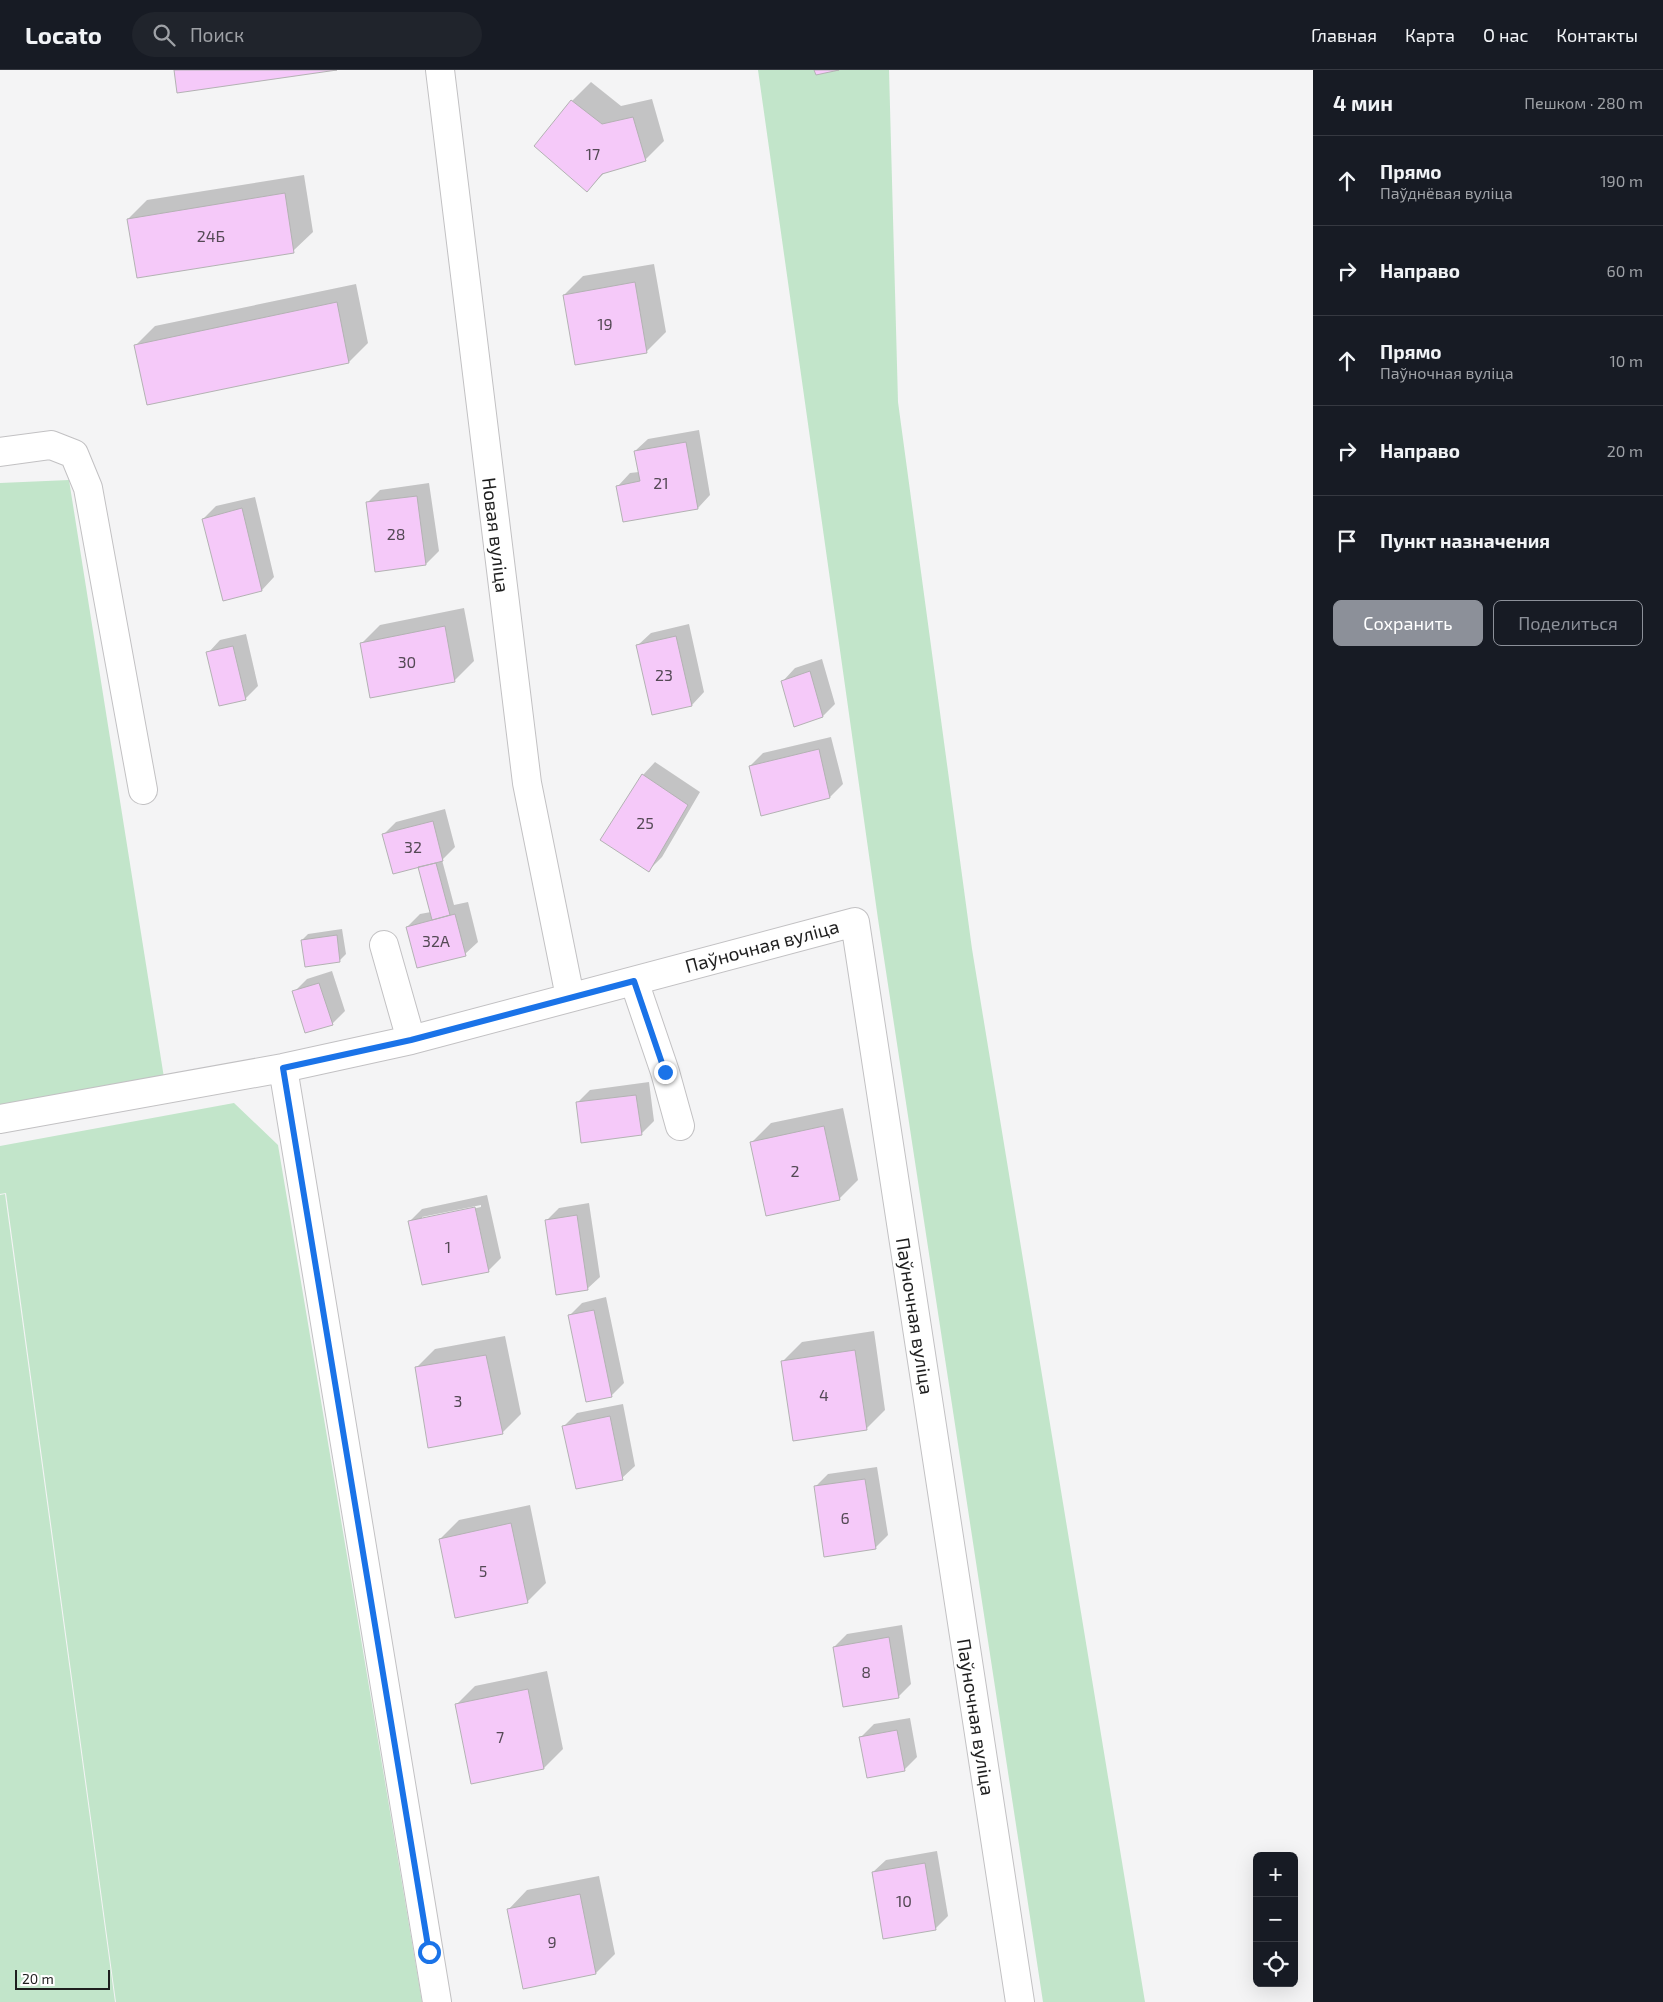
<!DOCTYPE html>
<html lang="ru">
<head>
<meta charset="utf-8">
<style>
  body { margin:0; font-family:"Exo 2",sans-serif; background:#20242c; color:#f1f3f6 }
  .controls { position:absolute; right:15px; bottom:15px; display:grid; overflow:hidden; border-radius:8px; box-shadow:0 5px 20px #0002 }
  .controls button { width:45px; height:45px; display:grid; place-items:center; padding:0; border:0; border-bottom:1px solid #363941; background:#171b24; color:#f1f3f6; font:25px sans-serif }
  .scale { position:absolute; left:15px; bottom:12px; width:95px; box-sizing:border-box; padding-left:5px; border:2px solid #1e1e1e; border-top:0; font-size:14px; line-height:18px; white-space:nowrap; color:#1e1e1e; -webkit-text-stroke:4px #fff; paint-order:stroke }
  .stop { position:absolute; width:15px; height:15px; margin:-11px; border:4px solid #1a73e8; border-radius:50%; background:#fff }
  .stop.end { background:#1a73e8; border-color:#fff; box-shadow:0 1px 5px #0008 }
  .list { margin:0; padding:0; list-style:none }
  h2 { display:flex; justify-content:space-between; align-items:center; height:65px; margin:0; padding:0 20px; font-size:21px }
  h2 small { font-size:16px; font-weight:400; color:#9ea1a6 }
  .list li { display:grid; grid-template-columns:32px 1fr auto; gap:15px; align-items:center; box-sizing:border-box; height:90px; padding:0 20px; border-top:1px solid #363941 }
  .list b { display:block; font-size:19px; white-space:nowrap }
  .list p { margin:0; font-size:16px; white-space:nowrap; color:#9ea1a6 }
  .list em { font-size:16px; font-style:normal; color:#9ea1a6 }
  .actions { display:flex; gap:10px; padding:15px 20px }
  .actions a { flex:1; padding:11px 0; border:1px solid #8c9099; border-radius:8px; text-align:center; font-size:18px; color:#8c9099 }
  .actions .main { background:#8c9099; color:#fff }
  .icon { flex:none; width:28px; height:28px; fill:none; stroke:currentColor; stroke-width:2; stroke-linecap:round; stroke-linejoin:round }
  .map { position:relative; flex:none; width:1313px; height:1932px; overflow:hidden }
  header { display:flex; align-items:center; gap:30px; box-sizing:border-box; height:70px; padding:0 25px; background:#171b24; border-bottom:1px solid #363941 }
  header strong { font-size:24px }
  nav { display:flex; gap:28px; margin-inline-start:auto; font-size:18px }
  .search { width:350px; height:45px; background:#20242c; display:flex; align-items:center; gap:12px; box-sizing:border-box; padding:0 18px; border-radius:28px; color:#9ea1a6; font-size:19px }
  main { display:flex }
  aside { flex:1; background:#171b24 }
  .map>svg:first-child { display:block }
</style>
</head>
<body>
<header>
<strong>Locato</strong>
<div class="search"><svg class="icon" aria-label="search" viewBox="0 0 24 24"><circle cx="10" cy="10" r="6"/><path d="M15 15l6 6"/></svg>Поиск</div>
<nav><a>Главная</a><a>Карта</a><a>О нас</a><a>Контакты</a></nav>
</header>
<main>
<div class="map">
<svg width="1313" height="1932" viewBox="0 0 1313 1932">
  <rect width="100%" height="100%" fill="#f4f4f5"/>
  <path fill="#c2e5ca" d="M 758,0 L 889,0 L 898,332 L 972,879 L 1145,1932 L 1043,1932 L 878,849 Z
    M 69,410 L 165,1014 L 0,1036 L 0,413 Z
    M 234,1033 L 278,1075 L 422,1932 L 116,1932 L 6,1123 L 0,1124 L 0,1076 Z
    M 5,1124 L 115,1932 L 0,1932 L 0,1125 Z"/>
  <path fill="#0003" fill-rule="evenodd" d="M 591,12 L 621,36 L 652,29 L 664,71 L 645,90 L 606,101 L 587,121 L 572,31 Z
    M 304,105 L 313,162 L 293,181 L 128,149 L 147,130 Z
    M 654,194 L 666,262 L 647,281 L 576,293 L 564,225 L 583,206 Z
    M 356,214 L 368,273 L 349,292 L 148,334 L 136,275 L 155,256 Z
    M 699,360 L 710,425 L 698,438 L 618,416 L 630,403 L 639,402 L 635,381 L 648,369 Z
    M 429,413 L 439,481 L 426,494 L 367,433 L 380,420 Z
    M 255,427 L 274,507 L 262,520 L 203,449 L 216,436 Z
    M 464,538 L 474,591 L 455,610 L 361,574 L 380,555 Z
    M 689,554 L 704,622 L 692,635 L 653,644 L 638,575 L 651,563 Z
    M 246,564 L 258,616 L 245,629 L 208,583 L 220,570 Z
    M 822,589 L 835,634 L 823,646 L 783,611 L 795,598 Z
    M 831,667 L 843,714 L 830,727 L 762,745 L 750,696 L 763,683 Z
    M 655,692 L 700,722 L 662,787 L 649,800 L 643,705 Z
    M 445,739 L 455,777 L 442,790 L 454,835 L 468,832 L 478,872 L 465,884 L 407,857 L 420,844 L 431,842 L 419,796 L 383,765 L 396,752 Z
    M 342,859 L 346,884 L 340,890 L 302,870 L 308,864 Z
    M 332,901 L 345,941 L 332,954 L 294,922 L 307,909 Z
    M 649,1012 L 654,1051 L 641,1064 L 577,1033 L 590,1020 Z
    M 843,1038 L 858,1110 L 839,1129 L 752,1072 L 771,1053 Z
    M 487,1125 L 501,1188 L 488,1201 L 409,1152 L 422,1139 ZM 481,1135 L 481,1137 L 422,1150 L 422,1147 Z
    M 589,1133 L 600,1207 L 587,1219 L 546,1151 L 559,1138 Z
    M 606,1227 L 624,1313 L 612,1325 L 570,1245 L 582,1233 Z
    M 874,1261 L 885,1340 L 866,1359 L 783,1291 L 802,1272 Z
    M 505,1266 L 521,1344 L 502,1363 L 416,1298 L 435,1279 Z
    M 623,1334 L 635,1396 L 622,1408 L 564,1356 L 577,1343 Z
    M 877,1397 L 888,1465 L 875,1478 L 815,1417 L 828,1404 Z
    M 530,1435 L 546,1513 L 527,1532 L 440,1469 L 459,1450 Z
    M 902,1555 L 911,1614 L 898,1627 L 834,1577 L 847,1564 Z
    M 547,1601 L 563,1679 L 544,1698 L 456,1635 L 475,1616 Z
    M 910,1648 L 917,1687 L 904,1700 L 861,1667 L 874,1654 Z
    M 937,1781 L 948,1846 L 935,1859 L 873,1802 L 886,1790 Z
    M 599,1806 L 615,1884 L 596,1903 L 508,1840 L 527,1820 Z"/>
  <path fill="#f5c9f9" stroke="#b3b2b3" d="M 174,0 L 337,0 L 177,23 Z
    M 814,0 L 839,0 L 816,5 Z
    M 571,30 L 602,54 L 633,47 L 646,91 L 602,104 L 587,122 L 534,76 Z
    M 285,123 L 294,183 L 137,208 L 127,149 Z
    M 635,212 L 647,283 L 575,295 L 563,225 Z
    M 337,232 L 349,293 L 147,335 L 134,275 Z
    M 686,372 L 698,439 L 623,452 L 616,416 L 640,411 L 634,381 Z
    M 417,426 L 426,495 L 375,502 L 366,432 Z
    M 242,438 L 262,521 L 223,531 L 202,449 Z
    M 445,556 L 455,612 L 370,628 L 360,573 Z
    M 676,566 L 692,636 L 652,645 L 636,575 Z
    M 233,576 L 246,630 L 219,636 L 206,582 Z
    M 810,601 L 823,647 L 794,657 L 781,611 Z
    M 819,679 L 830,728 L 761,746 L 749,696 Z
    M 642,704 L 688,735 L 649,802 L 600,770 Z
    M 433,751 L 443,791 L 393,804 L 382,764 Z
    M 436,793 L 450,845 L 432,850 L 418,797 Z
    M 455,844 L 466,886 L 417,898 L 406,857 Z
    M 337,865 L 340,892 L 305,897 L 301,870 Z
    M 319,913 L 333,955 L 305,963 L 292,921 Z
    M 636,1025 L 642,1065 L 581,1073 L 576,1032 Z
    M 824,1056 L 840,1130 L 766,1146 L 750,1072 Z
    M 475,1137 L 489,1202 L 422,1215 L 408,1151 Z
    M 577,1145 L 588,1220 L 556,1225 L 545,1150 Z
    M 594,1240 L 612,1327 L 586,1332 L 568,1245 Z
    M 855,1280 L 867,1360 L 793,1371 L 781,1291 Z
    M 486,1285 L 503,1364 L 428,1378 L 415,1297 Z
    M 610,1346 L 623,1410 L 576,1419 L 562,1356 Z
    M 865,1409 L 876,1479 L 824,1487 L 814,1416 Z
    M 511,1453 L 528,1533 L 455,1548 L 439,1469 Z
    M 889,1567 L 899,1628 L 843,1637 L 833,1577 Z
    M 528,1619 L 544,1699 L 471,1714 L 455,1634 Z
    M 897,1660 L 905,1701 L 867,1708 L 859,1667 Z
    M 925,1793 L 936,1860 L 883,1869 L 872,1802 Z
    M 580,1824 L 596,1904 L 523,1919 L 507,1839 Z"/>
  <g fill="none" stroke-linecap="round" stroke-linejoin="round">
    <g stroke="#c2c1c3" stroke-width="30">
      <path id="minor" d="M 440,0 L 527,713 L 570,927
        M 0,382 L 51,375 L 74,384 L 88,418 L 143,720
        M 384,875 L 411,970
        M 634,911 L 665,1002 L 680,1056
        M 283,998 L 437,1932
        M 0,1049 L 283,998 L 411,970 L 855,852 L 1020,1932"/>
    </g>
    <use href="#minor" stroke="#fff" stroke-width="28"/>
  </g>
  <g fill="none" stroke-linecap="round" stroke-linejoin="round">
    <path stroke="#1a73e8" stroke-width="6" d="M 429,1882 L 283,998 L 411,970 L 634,911 L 665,1002"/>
  </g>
  <g text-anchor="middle" stroke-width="5" stroke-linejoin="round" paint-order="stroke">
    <g font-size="16" fill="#544955">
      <text x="593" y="90">17</text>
      <text x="211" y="172">24Б</text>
      <text x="605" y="260">19</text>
      <text x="661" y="419">21</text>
      <text x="396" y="470">28</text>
      <text x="407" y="598">30</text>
      <text x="664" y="611">23</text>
      <text x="645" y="759">25</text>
      <text x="413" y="783">32</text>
      <text x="436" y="877">32А</text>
      <text x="795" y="1107">2</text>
      <text x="448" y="1183">1</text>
      <text x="824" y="1331">4</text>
      <text x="458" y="1337">3</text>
      <text x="845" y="1454">6</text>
      <text x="483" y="1507">5</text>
      <text x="866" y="1608">8</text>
      <text x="500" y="1673">7</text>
      <text x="904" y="1837">10</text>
      <text x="552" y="1878">9</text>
    </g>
    <g font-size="19" fill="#1e1e1e" stroke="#fff">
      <text transform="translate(496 465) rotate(83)" y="7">Новая вуліца</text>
      <text transform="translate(762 876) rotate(-15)" y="7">Паўночная вуліца</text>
      <text transform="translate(915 1246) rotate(81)" y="7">Паўночная вуліца</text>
      <text transform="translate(976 1647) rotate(81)" y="7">Паўночная вуліца</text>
    </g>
  </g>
</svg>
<div class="controls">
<button>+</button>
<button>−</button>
<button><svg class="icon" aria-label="locate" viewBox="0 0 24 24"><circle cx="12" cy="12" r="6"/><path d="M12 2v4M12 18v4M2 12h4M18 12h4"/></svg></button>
</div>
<div class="scale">20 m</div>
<div class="stop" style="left:429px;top:1882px"></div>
<div class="stop end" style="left:665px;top:1002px"></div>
</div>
<aside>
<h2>4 мин<small>Пешком · 280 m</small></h2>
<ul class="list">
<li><svg class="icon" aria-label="ahead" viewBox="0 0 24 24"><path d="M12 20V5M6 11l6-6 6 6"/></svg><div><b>Прямо</b><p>Паўднёвая вуліца</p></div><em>190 m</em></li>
<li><svg class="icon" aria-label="right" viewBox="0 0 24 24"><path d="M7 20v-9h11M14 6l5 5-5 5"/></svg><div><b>Направо</b></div><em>60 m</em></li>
<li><svg class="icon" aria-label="ahead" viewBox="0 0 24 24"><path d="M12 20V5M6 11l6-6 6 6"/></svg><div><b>Прямо</b><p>Паўночная вуліца</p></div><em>10 m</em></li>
<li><svg class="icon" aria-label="right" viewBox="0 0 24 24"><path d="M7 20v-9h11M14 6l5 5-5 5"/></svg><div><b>Направо</b></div><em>20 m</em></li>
<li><svg class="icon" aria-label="arrive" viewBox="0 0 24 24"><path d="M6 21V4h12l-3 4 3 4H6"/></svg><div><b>Пункт назначения</b></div></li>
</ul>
<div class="actions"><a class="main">Сохранить</a><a>Поделиться</a></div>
</aside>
</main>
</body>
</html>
